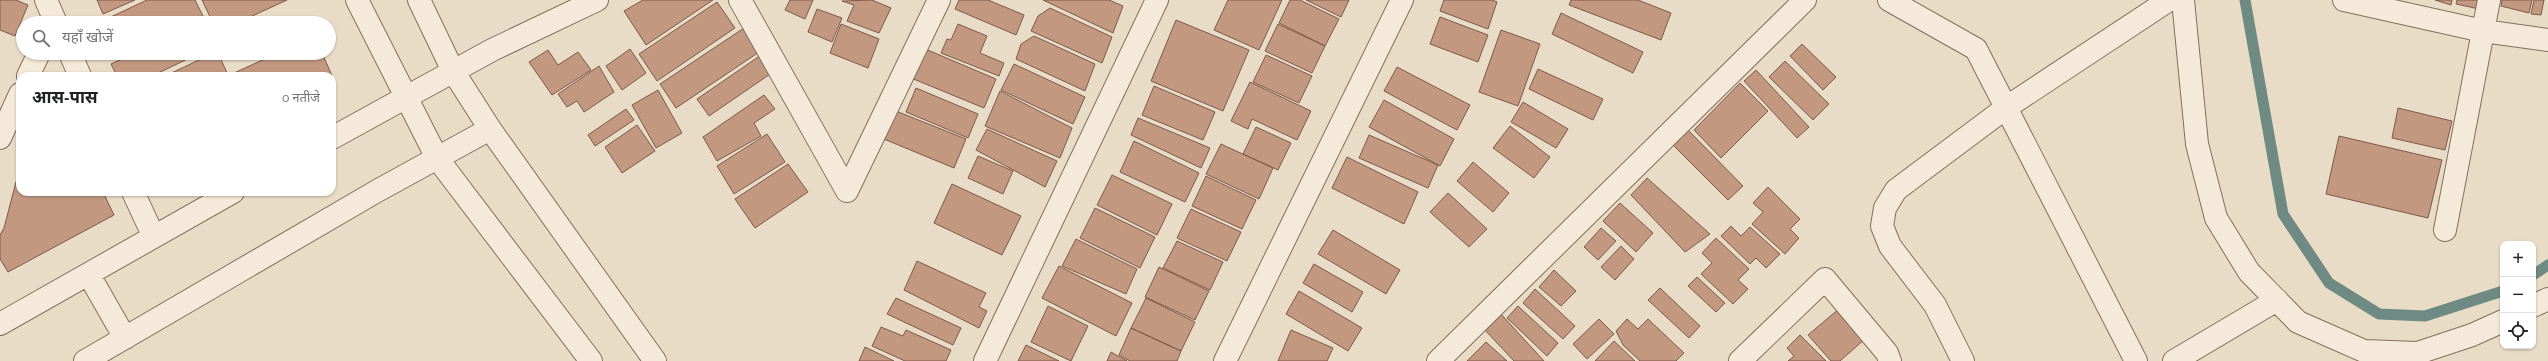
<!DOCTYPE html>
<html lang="hi">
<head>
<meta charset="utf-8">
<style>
  body { margin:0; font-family:"Zilla Slab","Noto Sans Devanagari",serif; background:#f2f2f2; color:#202124 }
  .controls { position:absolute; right:12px; bottom:12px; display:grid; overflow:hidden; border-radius:8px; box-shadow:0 1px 3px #0004 }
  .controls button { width:36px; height:36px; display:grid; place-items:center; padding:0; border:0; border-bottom:1px solid #e0e0e0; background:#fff; color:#202124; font:20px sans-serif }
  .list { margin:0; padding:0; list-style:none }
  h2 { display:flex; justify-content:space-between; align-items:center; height:52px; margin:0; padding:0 16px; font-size:17px }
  h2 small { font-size:13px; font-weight:400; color:#757577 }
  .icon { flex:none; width:22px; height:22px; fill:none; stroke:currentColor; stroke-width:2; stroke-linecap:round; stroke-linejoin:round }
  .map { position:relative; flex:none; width:2548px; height:361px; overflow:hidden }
  .search { position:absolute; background:#fff; box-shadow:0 1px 3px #0004; left:16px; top:16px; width:320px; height:44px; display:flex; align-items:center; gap:10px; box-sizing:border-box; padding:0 14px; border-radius:22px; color:#757577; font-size:15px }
  .panel { position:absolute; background:#fff; box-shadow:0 1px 3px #0004; left:16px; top:72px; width:320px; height:124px; border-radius:12px }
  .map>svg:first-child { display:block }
</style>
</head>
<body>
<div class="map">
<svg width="2548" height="361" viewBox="0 0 2548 361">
  <rect width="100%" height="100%" fill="#e9dcc7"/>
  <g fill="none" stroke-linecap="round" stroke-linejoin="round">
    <path stroke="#6f8a82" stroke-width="11" d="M 2245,0 L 2283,214 L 2329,283 L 2379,314 L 2425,316 L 2503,291
      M 2533,275 L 2548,265"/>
  </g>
  <path fill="#c29881" stroke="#7e5947" d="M 0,0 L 16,0 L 28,5 L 15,36 L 0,30 Z
    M 97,0 L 135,0 L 103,14 Z
    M 147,0 L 195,0 L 203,16 L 187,23 L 98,23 Z
    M 202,0 L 287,0 L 237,23 L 213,23 Z
    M 643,0 L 713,0 L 646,45 L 624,11 Z
    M 790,0 L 813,0 L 805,19 L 785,10 Z
    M 872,0 L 891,8 L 879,33 L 847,21 L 854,5 L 842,1 Z
    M 959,0 L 988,0 L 1024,15 L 1016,35 L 955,9 Z
    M 1043,0 L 1109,0 L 1123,6 L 1113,33 Z
    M 1228,0 L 1282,0 L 1259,50 L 1214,30 Z
    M 1290,0 L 1300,0 L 1339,19 L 1325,46 L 1279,23 Z
    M 1306,0 L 1349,0 L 1341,17 Z
    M 1444,0 L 1492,0 L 1497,2 L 1488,29 L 1440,11 Z
    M 1571,0 L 1638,0 L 1671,13 L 1661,40 L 1569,5 Z
    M 2435,0 L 2452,0 L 2451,5 Z
    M 2457,0 L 2481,0 L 2479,9 L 2456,4 Z
    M 2502,0 L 2532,0 L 2529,13 L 2501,6 Z
    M 2534,0 L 2544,0 L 2541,15 L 2531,14 Z
    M 717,2 L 735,28 L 657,81 L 639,54 Z
    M 1050,8 L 1112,37 L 1102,63 L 1031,31 L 1038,16 Z
    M 817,9 L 842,18 L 832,42 L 808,32 Z
    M 1561,13 L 1643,52 L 1633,73 L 1552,34 Z
    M 1440,17 L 1488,35 L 1478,62 L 1430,44 Z
    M 1176,20 L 1249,50 L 1223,111 L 1151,81 Z
    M 841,24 L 879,39 L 868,68 L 830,53 Z
    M 958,24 L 987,36 L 980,53 L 1004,63 L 999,76 L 941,53 L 947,39 L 951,40 Z
    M 1278,24 L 1325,46 L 1312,73 L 1265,51 Z
    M 747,26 L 762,50 L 676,108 L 660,84 Z
    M 1501,30 L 1540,44 L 1518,106 L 1479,92 Z
    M 1034,36 L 1095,64 L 1085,91 L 1016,59 L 1021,44 Z
    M 1802,44 L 1836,77 L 1823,90 L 1790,56 Z
    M 923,48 L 996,79 L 984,108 L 911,78 Z
    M 630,49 L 646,73 L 622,90 L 606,66 Z
    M 548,50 L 558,65 L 578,52 L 591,70 L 552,95 L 529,62 Z
    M 108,53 L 124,53 L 111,59 Z
    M 135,53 L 200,53 L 152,76 L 117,76 L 111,64 Z
    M 214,53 L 218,53 L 228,75 L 165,76 Z
    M 278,53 L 322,53 L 333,78 L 236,76 L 234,73 Z
    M 764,53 L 776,70 L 709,116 L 697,99 Z
    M 1266,55 L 1312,76 L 1299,103 L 1253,82 Z
    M 1785,61 L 1829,104 L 1813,120 L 1769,77 Z
    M 1014,64 L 1085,97 L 1073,124 L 1001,90 Z
    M 599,66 L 614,92 L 584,112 L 577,101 L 567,107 L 558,94 Z
    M 1397,67 L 1470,105 L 1457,130 L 1384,91 Z
    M 1538,69 L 1603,99 L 1593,120 L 1529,89 Z
    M 1756,70 L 1809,127 L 1797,138 L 1744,81 Z
    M 1250,82 L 1311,111 L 1297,140 L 1252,119 L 1248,129 L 1231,121 Z
    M 1740,83 L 1768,111 L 1721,158 L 1694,130 Z
    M 1154,86 L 1215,112 L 1203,140 L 1142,115 Z
    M 916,88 L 978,114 L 968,138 L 906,112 Z
    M 658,90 L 682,133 L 656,148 L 632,105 Z
    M 1000,91 L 1072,128 L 1060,158 L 985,126 Z
    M 764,95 L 775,109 L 754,123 L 761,136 L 717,161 L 703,137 Z
    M 1384,100 L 1454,139 L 1440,166 L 1369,127 Z
    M 1523,102 L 1568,129 L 1556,148 L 1511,122 Z
    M 2398,108 L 2452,121 L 2445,150 L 2392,138 Z
    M 626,109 L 634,120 L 595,146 L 588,135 Z
    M 891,109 L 966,139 L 954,168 L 879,137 Z
    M 1138,118 L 1210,148 L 1201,168 L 1131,135 Z
    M 637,125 L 655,151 L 622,173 L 605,147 Z
    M 1510,126 L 1550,157 L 1534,178 L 1493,148 Z
    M 1256,127 L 1291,143 L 1278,170 L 1243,154 Z
    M 987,129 L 1057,161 L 1045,187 L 976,150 Z
    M 1687,129 L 1743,186 L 1728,200 L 1672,144 Z
    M 767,134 L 785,162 L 734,194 L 717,166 Z
    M 1369,135 L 1438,165 L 1428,188 L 1359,158 Z
    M 2339,136 L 2442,160 L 2428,218 L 2326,194 Z
    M 1134,141 L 1199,173 L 1185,202 L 1120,172 Z
    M 1221,144 L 1273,168 L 1259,199 L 1206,174 Z
    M 978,156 L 1013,171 L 1003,194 L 968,178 Z
    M 1347,157 L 1418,192 L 1404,224 L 1332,188 Z
    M 1473,162 L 1509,193 L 1493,212 L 1457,181 Z
    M 788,164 L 808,192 L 755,228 L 735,199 Z
    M 1112,175 L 1172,204 L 1157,235 L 1097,205 Z
    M 20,176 L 20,192 L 103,192 L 114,215 L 8,272 L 0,259 L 0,235 L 4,228 L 16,182 Z
    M 1206,176 L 1256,200 L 1242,229 L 1192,206 Z
    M 1647,178 L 1710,234 L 1685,252 L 1631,195 Z
    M 952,184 L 1021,216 L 1002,255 L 934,223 Z
    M 1768,187 L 1800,219 L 1790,229 L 1799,238 L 1785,254 L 1752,224 L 1763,212 L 1753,203 Z
    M 1448,193 L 1487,229 L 1469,247 L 1430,212 Z
    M 1620,203 L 1653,233 L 1636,252 L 1603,221 Z
    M 1095,208 L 1155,237 L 1140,268 L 1080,238 Z
    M 1191,209 L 1241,232 L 1227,261 L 1177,238 Z
    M 1731,226 L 1741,236 L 1750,227 L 1780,254 L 1766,268 L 1756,258 L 1750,264 L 1721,236 Z
    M 1601,228 L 1616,241 L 1598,260 L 1584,247 Z
    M 1333,230 L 1400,270 L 1386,294 L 1318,254 Z
    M 1716,238 L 1749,269 L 1738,280 L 1748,289 L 1733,304 L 1701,274 L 1712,263 L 1702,253 Z
    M 1076,239 L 1137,269 L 1126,294 L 1062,266 Z
    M 1177,241 L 1223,262 L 1210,290 L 1163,268 Z
    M 1621,246 L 1634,259 L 1615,280 L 1601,267 Z
    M 917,261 L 986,293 L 979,307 L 987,311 L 979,328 L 904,290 Z
    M 1314,264 L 1363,292 L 1352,312 L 1303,283 Z
    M 1059,266 L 1132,303 L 1116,336 L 1042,298 Z
    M 1159,267 L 1209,291 L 1195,320 L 1145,297 Z
    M 1554,270 L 1576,291 L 1561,306 L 1539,287 Z
    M 1697,277 L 1725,303 L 1716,312 L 1688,286 Z
    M 1660,288 L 1700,326 L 1689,338 L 1648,300 Z
    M 1535,289 L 1575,326 L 1563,339 L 1523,303 Z
    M 1299,291 L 1362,328 L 1348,351 L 1286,314 Z
    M 896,298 L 961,328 L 953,345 L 887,314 Z
    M 1146,298 L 1195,322 L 1181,351 L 1131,328 Z
    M 1048,306 L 1088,326 L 1071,361 L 1031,342 Z
    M 1518,306 L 1558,343 L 1547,356 L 1507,318 Z
    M 1840,308 L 1866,338 L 1840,361 L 1831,361 L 1808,335 Z
    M 1500,313 L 1544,361 L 1514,361 L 1483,328 Z
    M 1599,319 L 1614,334 L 1587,359 L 1573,344 Z
    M 1627,319 L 1638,329 L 1648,319 L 1684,353 L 1676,361 L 1640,361 L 1623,345 L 1616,331 Z
    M 881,327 L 903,336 L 906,330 L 951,350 L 946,361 L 905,361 L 872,346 Z
    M 1131,328 L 1181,351 L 1177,361 L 1130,361 L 1119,355 Z
    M 1291,330 L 1333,348 L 1327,361 L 1278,361 Z
    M 1800,335 L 1826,361 L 1788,361 L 1794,356 L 1787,348 Z
    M 1614,341 L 1635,361 L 1595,361 Z
    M 1486,342 L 1507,361 L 1467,361 Z
    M 1026,345 L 1059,361 L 1018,361 Z
    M 865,347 L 894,361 L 859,361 Z
    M 1111,352 L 1127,361 L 1107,361 Z"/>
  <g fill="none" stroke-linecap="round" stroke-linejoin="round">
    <g stroke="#826f5e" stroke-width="24">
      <path id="minor" d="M 46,0 L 56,23
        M 357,0 L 437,158 L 591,361
        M 419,0 L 453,71 L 490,129 L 655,361
        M 740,0 L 847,191
        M 1889,0 L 1976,49 L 2136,361
        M 2183,0 L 2197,144 L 2216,218 L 2249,272 L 2298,322 L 2364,351 L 2418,353 L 2472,335 L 2503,321
        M 2344,0 L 2483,31 L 2548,40
        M 70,53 L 80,76
        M 28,76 L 39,53
        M 0,138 L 20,94
        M 332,138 L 492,50 L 597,0
        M 847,191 L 939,0
        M 133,192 L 153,235
        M 2445,230 L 2489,0
        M 89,275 L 125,338
        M 2533,306 L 2548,299
        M 0,324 L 233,192
        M 85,361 L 377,191 L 490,129
        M 985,361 L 1157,0
        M 1225,361 L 1402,0
        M 1438,361 L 1805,0
        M 1740,361 L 1825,279 L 1887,353 L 1890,361
        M 1963,361 L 1935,305 L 1890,246 L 1882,226 L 1885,208 L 1896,190 L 2007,107 L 2169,0
        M 2174,361 L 2277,300"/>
    </g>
    <use href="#minor" stroke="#f5ead9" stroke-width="22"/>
  </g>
</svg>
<div class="controls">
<button>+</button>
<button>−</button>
<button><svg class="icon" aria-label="locate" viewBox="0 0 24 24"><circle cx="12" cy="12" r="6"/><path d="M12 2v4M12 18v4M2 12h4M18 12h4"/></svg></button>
</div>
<div class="search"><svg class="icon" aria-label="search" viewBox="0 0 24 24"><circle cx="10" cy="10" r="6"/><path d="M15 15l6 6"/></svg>यहाँ खोजें</div>
<section class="panel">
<h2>आस-पास<small>0 नतीजे</small></h2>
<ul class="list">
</ul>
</section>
</div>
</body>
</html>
